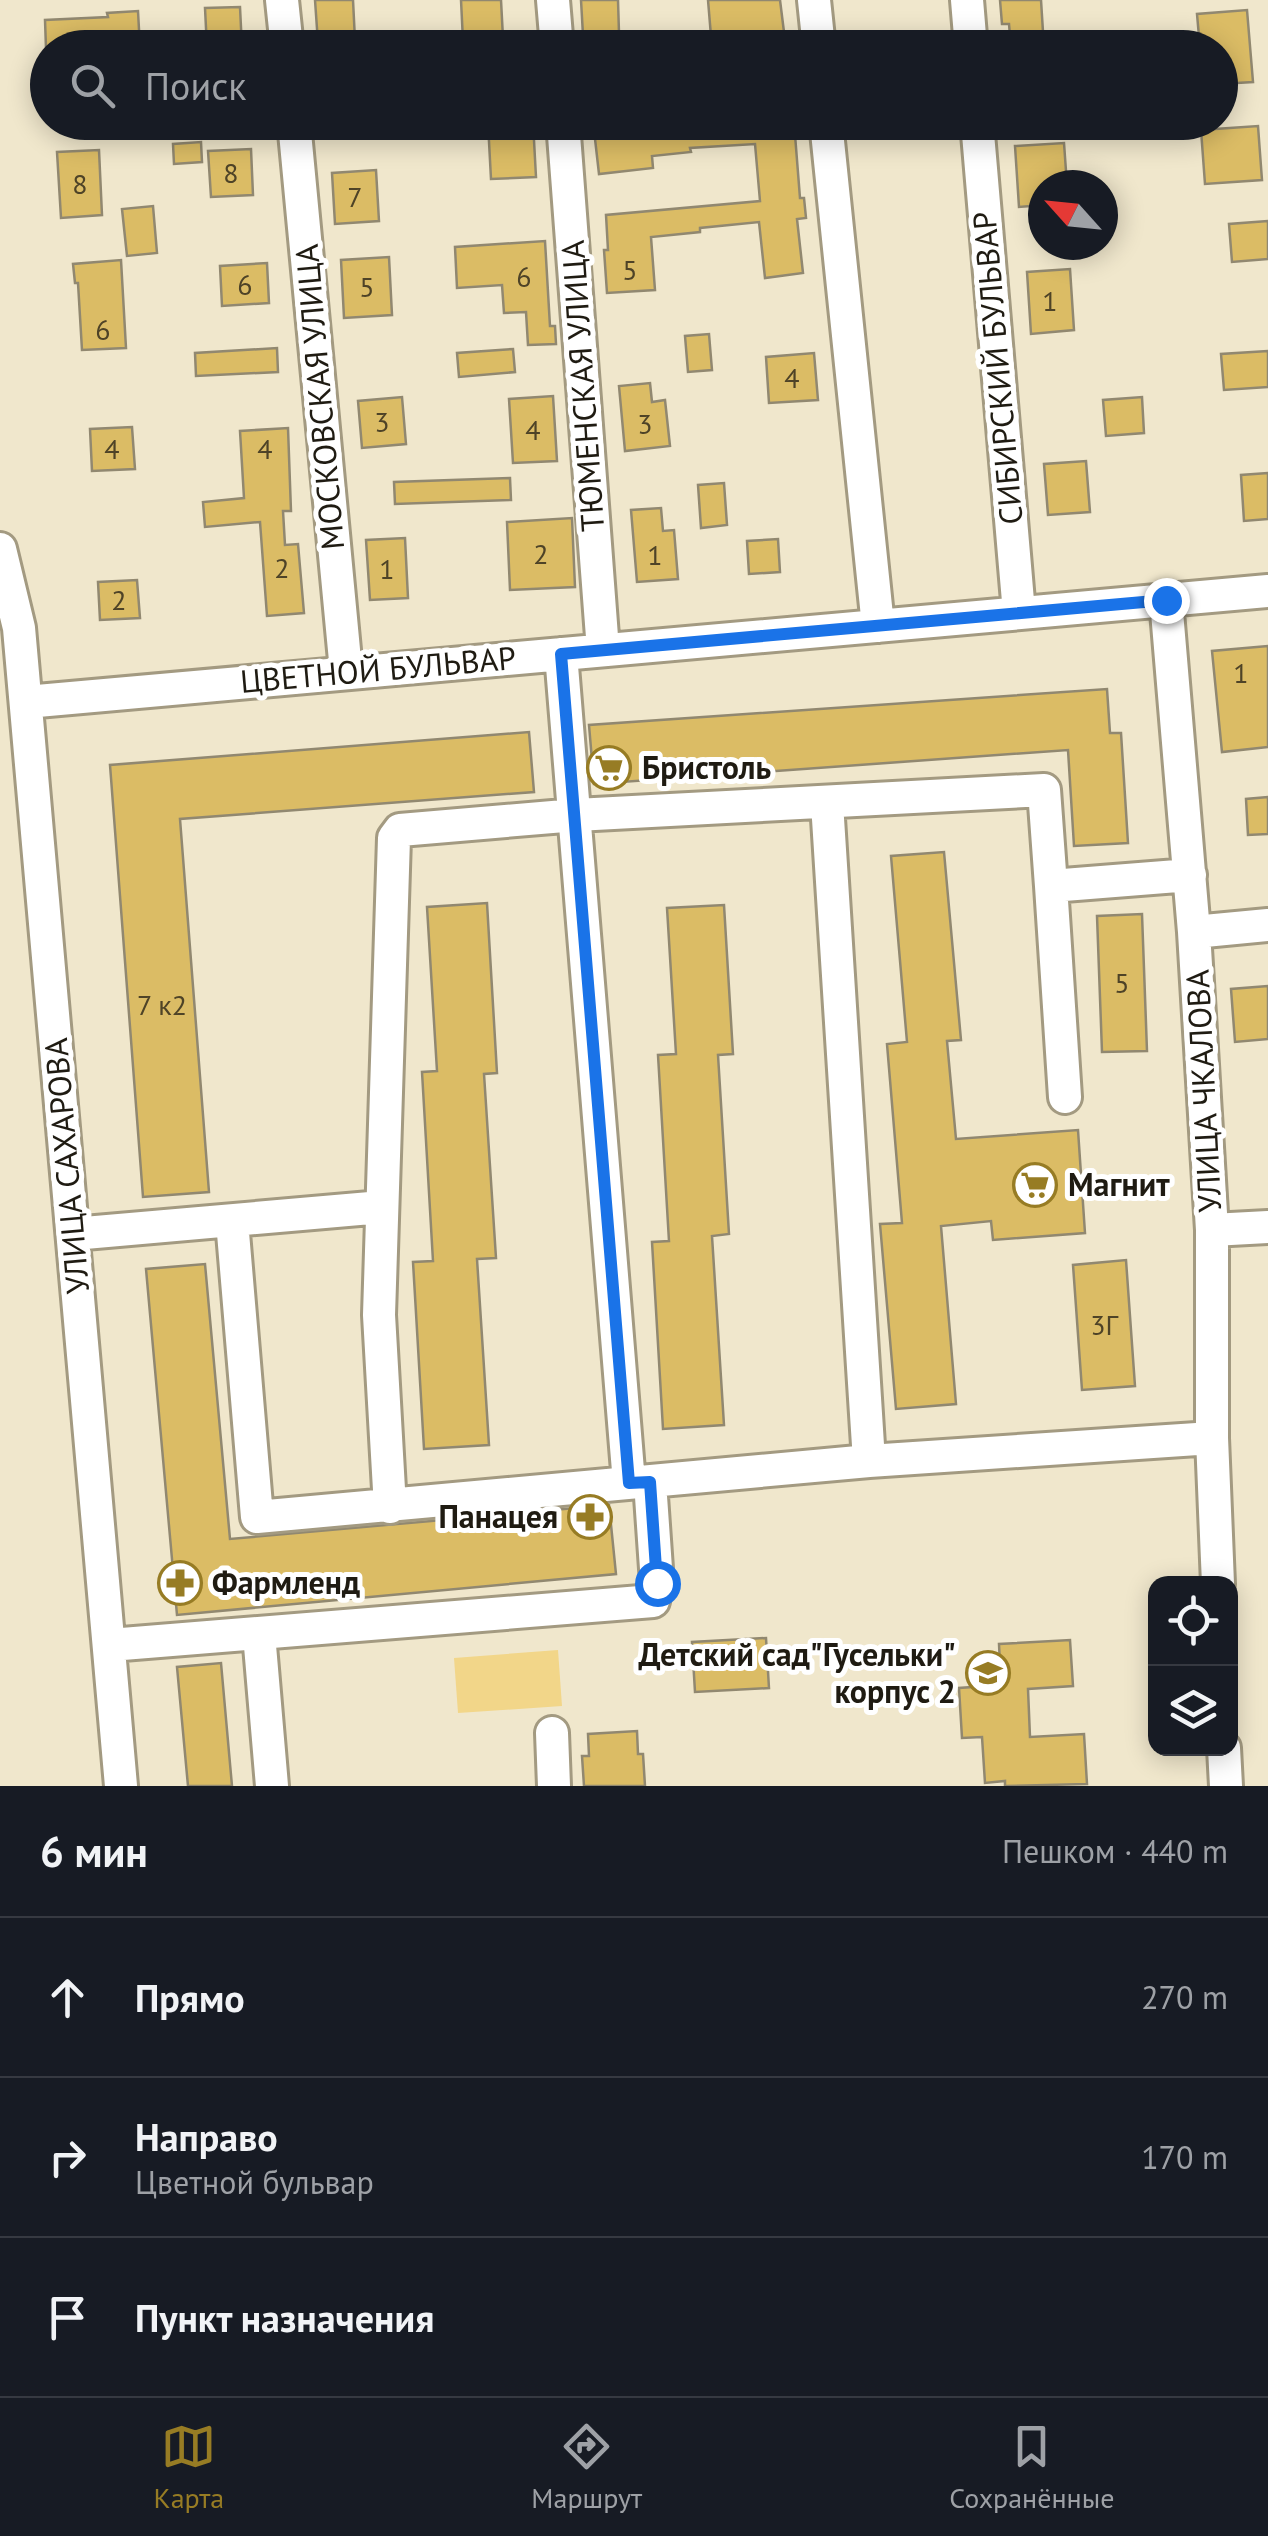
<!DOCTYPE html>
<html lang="ru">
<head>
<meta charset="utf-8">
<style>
  body { margin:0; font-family:"PT Sans",sans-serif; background:#20242c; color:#f1f3f6 }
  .controls { position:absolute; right:30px; bottom:30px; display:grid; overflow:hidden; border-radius:20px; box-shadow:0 5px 25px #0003 }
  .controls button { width:90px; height:90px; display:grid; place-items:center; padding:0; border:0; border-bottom:2px solid #363941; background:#171b24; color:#f1f3f6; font:50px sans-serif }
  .compass { position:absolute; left:1028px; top:170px; width:90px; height:90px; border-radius:50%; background:#171b24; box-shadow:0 5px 25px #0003; rotate:297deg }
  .stop { position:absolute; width:30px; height:30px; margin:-22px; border:8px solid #1a73e8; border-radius:50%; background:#fff }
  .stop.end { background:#1a73e8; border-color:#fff; box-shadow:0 2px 10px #0008 }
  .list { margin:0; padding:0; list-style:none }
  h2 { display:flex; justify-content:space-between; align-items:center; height:130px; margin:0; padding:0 40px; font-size:42px }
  h2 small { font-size:32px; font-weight:400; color:#9ea1a6 }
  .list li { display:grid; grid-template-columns:65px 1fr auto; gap:30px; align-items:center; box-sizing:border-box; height:160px; padding:0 40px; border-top:2px solid #363941 }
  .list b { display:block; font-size:38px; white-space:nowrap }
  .list p { margin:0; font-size:32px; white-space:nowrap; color:#9ea1a6 }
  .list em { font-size:32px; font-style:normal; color:#9ea1a6 }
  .icon { flex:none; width:55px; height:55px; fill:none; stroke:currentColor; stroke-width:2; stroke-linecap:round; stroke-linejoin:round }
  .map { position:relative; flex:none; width:1268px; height:1786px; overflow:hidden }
  .search { position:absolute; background:#171b24; box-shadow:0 5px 25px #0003; left:30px; right:30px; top:30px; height:110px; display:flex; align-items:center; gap:25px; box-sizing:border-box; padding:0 35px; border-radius:55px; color:#9ea1a6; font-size:38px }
  .sheet { height:610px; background:#171b24 }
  nav { display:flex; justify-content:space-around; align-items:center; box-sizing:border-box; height:140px; border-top:2px solid #363941; background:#171b24; font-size:28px; color:#9ea1a6 }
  nav a { display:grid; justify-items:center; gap:5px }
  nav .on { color:#977c24 }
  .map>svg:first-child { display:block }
</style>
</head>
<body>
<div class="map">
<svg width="1268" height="1786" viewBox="0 0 1268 1786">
  <rect width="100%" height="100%" fill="#f0e7cc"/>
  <path fill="#f2d689" d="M 558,1650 L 562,1706 L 458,1713 L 454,1658 Z"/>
  <path fill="#dbbc65" stroke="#918870" stroke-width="2.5" d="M 315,0 L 353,0 L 355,40 L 318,43 Z
    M 461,0 L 501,0 L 503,38 L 463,41 Z
    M 581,0 L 618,0 L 619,33 L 583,35 Z
    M 708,0 L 780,0 L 786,48 L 712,48 Z
    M 1000,0 L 1041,0 L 1044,48 L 1011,48 L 1009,24 L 1002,24 Z
    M 240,7 L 242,48 L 207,48 L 205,8 Z
    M 1247,10 L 1253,82 L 1220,84 L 1220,48 L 1200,48 L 1197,14 Z
    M 138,11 L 140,48 L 46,48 L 45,20 L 108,17 L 107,13 Z
    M 533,122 L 536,177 L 491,179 L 488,123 Z
    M 654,122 L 794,122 L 800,198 L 804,198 L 806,218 L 797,219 L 803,273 L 765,278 L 759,222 L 700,228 L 700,232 L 651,237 L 655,290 L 607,293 L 604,250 L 608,250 L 606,215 L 760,201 L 755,144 L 690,148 L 691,152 L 652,156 L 653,168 L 599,174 L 594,130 Z
    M 1258,126 L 1262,180 L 1205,184 L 1201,130 Z
    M 201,142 L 202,162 L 174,164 L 173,144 Z
    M 1064,143 L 1067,185 L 1043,185 L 1043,205 L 1019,207 L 1015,146 Z
    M 251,149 L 253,195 L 211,197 L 208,151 Z
    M 99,150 L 102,215 L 61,218 L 57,152 Z
    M 376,170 L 379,221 L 335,224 L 332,173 Z
    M 153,206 L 157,253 L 127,256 L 122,209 Z
    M 1268,221 L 1268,259 L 1232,262 L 1229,224 Z
    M 545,241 L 550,326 L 555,326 L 556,344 L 528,345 L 526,312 L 504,313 L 502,285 L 457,288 L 455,247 Z
    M 389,257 L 392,315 L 344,318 L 341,260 Z
    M 121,260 L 126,348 L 82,350 L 78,283 L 75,283 L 73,264 Z
    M 267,263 L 269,303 L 222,306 L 220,266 Z
    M 1070,269 L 1074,330 L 1031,334 L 1027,272 Z
    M 709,334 L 712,370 L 688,372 L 685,336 Z
    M 277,348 L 278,372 L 196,376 L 195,353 Z
    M 513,349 L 515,372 L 459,377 L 457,353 Z
    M 1268,351 L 1268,387 L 1224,390 L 1221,354 Z
    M 814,353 L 818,400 L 769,403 L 766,357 Z
    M 650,383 L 652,402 L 665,400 L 670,446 L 625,451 L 619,386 Z
    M 553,396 L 557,461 L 513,463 L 509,399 Z
    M 402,397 L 406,444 L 362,448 L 358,401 Z
    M 1142,397 L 1144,433 L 1106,436 L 1103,400 Z
    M 132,427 L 135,469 L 92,471 L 90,429 Z
    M 288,428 L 291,511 L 283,511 L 285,545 L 298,544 L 304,613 L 267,616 L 260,522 L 205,527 L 203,502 L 244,498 L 240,431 Z
    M 1086,461 L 1090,512 L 1048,515 L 1044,464 Z
    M 1268,473 L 1268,519 L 1244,521 L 1241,475 Z
    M 510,478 L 511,500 L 395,504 L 394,482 Z
    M 724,483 L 727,525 L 701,528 L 698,485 Z
    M 661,508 L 663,531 L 674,530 L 678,579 L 637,582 L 631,510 Z
    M 572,518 L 575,587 L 510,590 L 507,522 Z
    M 405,538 L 408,598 L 370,600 L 366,540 Z
    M 778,539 L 780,572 L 749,574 L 747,541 Z
    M 137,580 L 140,618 L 100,620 L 98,582 Z
    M 1268,646 L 1268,747 L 1222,752 L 1212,651 Z
    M 1107,689 L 1110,733 L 1121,733 L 1128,843 L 1074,846 L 1068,750 L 594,784 L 589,725 Z
    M 529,732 L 534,792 L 180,819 L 209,1192 L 143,1197 L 110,765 Z
    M 1268,797 L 1268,834 L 1248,835 L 1246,799 Z
    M 944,852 L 961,1040 L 947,1041 L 956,1139 L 1078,1130 L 1085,1233 L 993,1240 L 991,1221 L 941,1226 L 956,1404 L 896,1409 L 880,1224 L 902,1223 L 887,1044 L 907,1042 L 891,856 Z
    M 487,903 L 497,1073 L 484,1074 L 496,1258 L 477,1259 L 489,1445 L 424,1449 L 413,1262 L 433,1261 L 422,1072 L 437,1071 L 427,907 Z
    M 724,905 L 733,1054 L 718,1055 L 729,1234 L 712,1236 L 724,1425 L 663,1429 L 652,1242 L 669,1241 L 658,1055 L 676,1054 L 667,908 Z
    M 1142,914 L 1147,1051 L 1102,1052 L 1097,916 Z
    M 1268,986 L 1268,1039 L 1235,1042 L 1231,989 Z
    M 1126,1260 L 1135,1386 L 1082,1390 L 1073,1265 Z
    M 205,1264 L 230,1539 L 609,1505 L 616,1574 L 177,1615 L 146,1269 Z
    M 766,1638 L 769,1688 L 695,1692 L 692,1642 Z
    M 1070,1640 L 1073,1686 L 1028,1689 L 1030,1737 L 1084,1734 L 1087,1784 L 1005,1786 L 1005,1781 L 985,1783 L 982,1737 L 962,1738 L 959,1688 L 1001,1685 L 999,1644 Z
    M 221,1663 L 232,1786 L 188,1786 L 177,1667 Z
    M 637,1731 L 638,1754 L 643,1754 L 645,1786 L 584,1786 L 582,1756 L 589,1756 L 588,1734 Z"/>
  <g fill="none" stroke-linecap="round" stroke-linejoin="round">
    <g stroke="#a39a81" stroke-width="38">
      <path id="minor" d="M 282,0 L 287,48
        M 553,0 L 557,48
        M 814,0 L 819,48
        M 967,0 L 971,48
        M 294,122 L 346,671
        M 563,122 L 603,650
        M 826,122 L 878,626
        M 977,122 L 1019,613
        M 0,549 L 19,628 L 121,1786
        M 1166,600 L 1194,932 L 1212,1230 L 1212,1438 L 1218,1584
        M 561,654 L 629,1483
        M 26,702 L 1268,591
        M 827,803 L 869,1461
        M 1051,886 L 1065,1097
        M 1194,932 L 1268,925
        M 232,1221 L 257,1517 L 869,1461 L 1212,1438
        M 1212,1230 L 1268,1227
        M 73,1234 L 382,1207
        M 390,1507 L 379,1315 L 394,838 L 400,830 L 576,815 L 1044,790 L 1051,886 L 1190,875
        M 259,1634 L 272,1786
        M 110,1645 L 653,1601 L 657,1583 L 650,1482
        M 552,1733 L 554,1786
        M 1224,1748 L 1226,1786"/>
    </g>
    <use href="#minor" stroke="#fff" stroke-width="32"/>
  </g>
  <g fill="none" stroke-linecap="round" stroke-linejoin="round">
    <path stroke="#1a73e8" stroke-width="12" d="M 657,1583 L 650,1482 L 629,1483 L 561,654 L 1166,600"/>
  </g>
  <defs>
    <g id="supermarket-ring" transform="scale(2.25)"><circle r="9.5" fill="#fff" stroke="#977c24" stroke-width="1.5"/><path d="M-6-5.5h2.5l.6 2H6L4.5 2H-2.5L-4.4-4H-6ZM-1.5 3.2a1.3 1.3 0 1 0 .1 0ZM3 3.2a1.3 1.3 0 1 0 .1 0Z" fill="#977c24"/></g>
    <g id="pharmacy-ring" transform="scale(2.25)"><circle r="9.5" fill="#fff" stroke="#977c24" stroke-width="1.5"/><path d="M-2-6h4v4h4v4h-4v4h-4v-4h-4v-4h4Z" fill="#977c24"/></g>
    <g id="school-ring" transform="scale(2.25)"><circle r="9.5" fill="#fff" stroke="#977c24" stroke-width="1.5"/><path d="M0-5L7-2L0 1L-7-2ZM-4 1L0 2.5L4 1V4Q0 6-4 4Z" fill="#977c24"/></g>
  </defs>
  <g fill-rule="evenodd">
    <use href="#supermarket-ring" x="609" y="768"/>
    <use href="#supermarket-ring" x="1035" y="1185"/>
    <use href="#pharmacy-ring" x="590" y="1517"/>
    <use href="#pharmacy-ring" x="180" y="1583"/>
    <use href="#school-ring" x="988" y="1673"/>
  </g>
  <g text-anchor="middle" stroke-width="10" stroke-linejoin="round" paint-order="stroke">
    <g font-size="28" fill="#4e4327">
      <text x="231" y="183">8</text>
      <text x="80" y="194">8</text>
      <text x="355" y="207">7</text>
      <text x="630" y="280">5</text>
      <text x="524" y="287">6</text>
      <text x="245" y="295">6</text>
      <text x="367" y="297">5</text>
      <text x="1050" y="311">1</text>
      <text x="103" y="340">6</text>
      <text x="792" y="388">4</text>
      <text x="382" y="432">3</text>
      <text x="645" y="434">3</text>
      <text x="533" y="440">4</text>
      <text x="112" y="459">4</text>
      <text x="265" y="459">4</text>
      <text x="541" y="564">2</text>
      <text x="655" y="565">1</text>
      <text x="282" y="578">2</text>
      <text x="387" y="579">1</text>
      <text x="119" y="610">2</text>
      <text x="1241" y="683">1</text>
      <text x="1122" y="993">5</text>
      <text x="162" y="1015">7 к2</text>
      <text x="1104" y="1335">3Г</text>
    </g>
    <g font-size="32" fill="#1f1b12" stroke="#fff">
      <text transform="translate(998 368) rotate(-95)" y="11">СИБИРСКИЙ БУЛЬВАР</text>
      <text transform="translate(583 386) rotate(-94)" y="11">ТЮМЕНСКАЯ УЛИЦА</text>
      <text transform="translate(320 397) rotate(-95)" y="11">МОСКОВСКАЯ УЛИЦА</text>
      <text transform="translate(378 670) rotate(-5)" y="11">ЦВЕТНОЙ БУЛЬВАР</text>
      <text transform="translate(1204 1091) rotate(-93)" y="11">УЛИЦА ЧКАЛОВА</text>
      <text transform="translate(67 1166) rotate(-95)" y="11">УЛИЦА САХАРОВА</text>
    </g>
    <g font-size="32" font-weight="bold" fill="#1f1b12" stroke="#fff" text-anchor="start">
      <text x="642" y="779">Бристоль</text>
      <text x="1068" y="1196">Магнит</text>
      <text x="558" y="1528" text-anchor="end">Панацея</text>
      <text x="212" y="1594">Фармленд</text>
      <text x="956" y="1666" text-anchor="end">Детский сад"Гусельки"<tspan x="956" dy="37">корпус 2</tspan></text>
    </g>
  </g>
</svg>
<div class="controls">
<button><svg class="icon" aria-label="locate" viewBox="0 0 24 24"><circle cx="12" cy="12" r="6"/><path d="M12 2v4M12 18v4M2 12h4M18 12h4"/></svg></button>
<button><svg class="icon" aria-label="layers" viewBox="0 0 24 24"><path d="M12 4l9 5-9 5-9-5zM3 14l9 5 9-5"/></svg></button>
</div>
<svg class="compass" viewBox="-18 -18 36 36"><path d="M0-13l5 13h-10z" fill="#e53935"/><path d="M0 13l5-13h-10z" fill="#9ea1a6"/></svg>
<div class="stop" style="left:657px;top:1583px"></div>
<div class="stop end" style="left:1166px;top:600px"></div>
<div class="search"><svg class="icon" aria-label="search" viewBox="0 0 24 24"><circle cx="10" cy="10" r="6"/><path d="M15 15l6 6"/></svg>Поиск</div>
</div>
<section class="sheet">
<h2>6 мин<small>Пешком · 440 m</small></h2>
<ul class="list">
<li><svg class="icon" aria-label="ahead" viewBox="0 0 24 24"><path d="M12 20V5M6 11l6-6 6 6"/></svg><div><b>Прямо</b></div><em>270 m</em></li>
<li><svg class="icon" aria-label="right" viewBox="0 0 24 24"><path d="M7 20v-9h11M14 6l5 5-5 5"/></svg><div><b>Направо</b><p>Цветной бульвар</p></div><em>170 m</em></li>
<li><svg class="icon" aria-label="arrive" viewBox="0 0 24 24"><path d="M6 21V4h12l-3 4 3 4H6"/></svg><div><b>Пункт назначения</b></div></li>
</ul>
</section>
<nav>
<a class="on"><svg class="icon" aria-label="map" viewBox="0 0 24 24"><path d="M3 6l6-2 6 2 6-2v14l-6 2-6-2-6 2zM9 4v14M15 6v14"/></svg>Карта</a>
<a><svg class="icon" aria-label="directions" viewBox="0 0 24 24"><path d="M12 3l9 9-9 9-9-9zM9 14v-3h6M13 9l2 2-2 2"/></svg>Маршрут</a>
<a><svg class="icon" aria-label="saved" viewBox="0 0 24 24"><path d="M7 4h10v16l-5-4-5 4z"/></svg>Сохранённые</a>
</nav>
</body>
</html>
